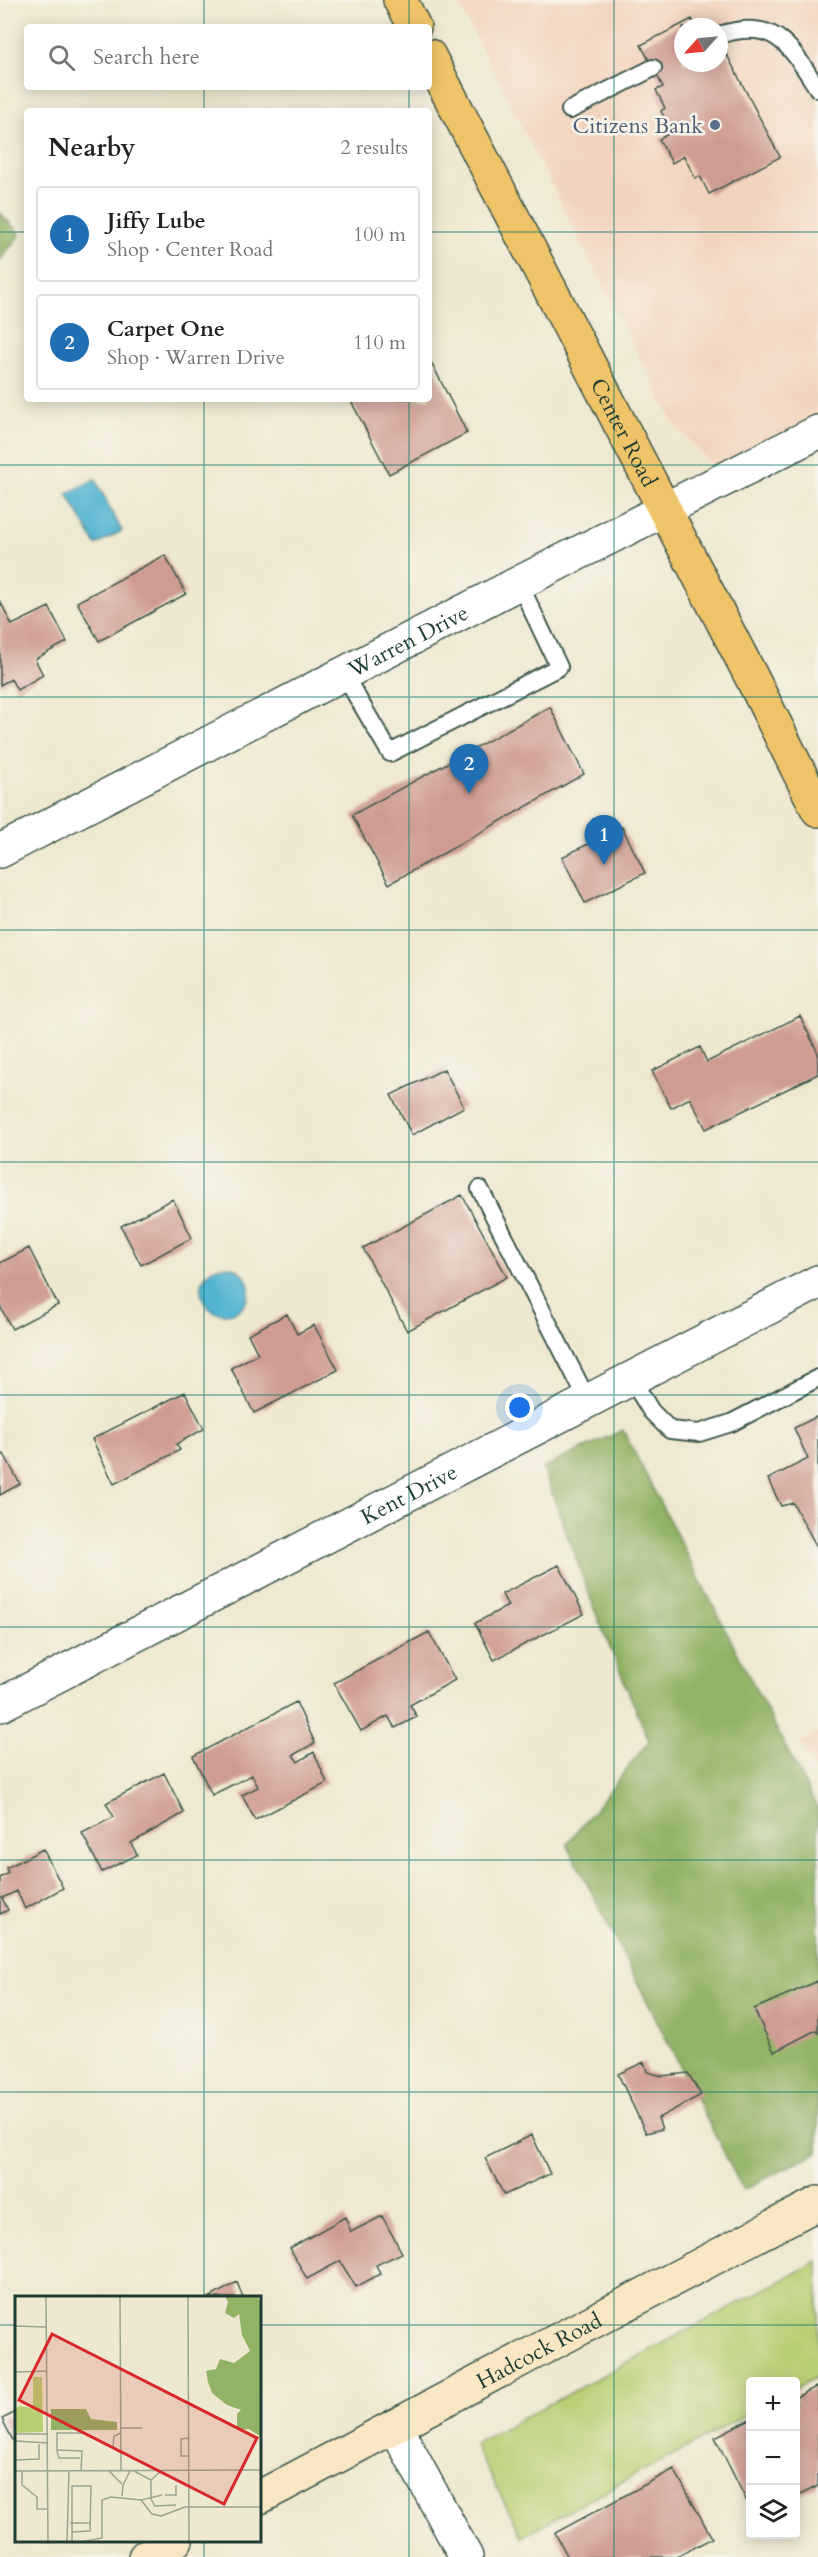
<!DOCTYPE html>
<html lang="en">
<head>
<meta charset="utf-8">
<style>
  body { margin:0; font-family:Cardo,serif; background:#f6f6f6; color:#202124 }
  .controls { position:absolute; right:18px; bottom:18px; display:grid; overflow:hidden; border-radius:6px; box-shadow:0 3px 15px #0003 }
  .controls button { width:54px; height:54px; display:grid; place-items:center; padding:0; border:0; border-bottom:2px solid #e0e0e0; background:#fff; color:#202124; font:30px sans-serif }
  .compass { position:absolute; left:674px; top:18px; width:54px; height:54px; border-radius:50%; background:#fff; box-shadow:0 3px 15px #0003; rotate:243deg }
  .you { position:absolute; left:520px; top:1408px; width:21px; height:21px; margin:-15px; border:4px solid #fff; border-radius:50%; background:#1a73e8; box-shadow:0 0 0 9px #1a73e833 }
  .badge { display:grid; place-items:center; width:39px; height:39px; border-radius:50%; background:#1f6fb2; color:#fff; font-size:20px; font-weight:700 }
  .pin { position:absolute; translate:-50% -50px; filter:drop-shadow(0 2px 3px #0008) }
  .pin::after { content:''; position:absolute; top:32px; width:21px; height:18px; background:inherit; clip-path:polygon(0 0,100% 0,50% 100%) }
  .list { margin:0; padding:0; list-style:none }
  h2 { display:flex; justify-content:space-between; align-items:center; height:78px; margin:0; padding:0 24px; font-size:26px }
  h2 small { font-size:20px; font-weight:400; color:#757577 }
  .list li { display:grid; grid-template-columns:39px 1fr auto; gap:18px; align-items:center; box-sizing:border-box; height:96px; margin:0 12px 12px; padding:0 12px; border:2px solid #e0e0e0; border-radius:6px }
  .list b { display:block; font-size:22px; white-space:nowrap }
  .list p { margin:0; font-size:20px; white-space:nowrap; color:#757577 }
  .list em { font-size:20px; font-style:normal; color:#757577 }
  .icon { flex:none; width:33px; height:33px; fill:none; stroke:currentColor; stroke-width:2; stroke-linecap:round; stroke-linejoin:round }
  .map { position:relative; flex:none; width:818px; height:2557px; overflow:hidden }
  .search { position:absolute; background:#fff; box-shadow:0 3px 15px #0003; left:24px; top:24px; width:408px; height:66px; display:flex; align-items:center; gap:15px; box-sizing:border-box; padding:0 21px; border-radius:6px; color:#757577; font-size:22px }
  .panel { position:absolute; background:#fff; box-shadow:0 3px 15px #0003; left:24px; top:108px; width:408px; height:294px; border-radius:6px }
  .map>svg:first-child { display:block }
</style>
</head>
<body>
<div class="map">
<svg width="818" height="2557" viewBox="0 0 818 2557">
  <rect width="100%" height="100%" fill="#f7f3e8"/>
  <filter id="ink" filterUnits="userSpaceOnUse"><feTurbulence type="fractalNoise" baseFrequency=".0167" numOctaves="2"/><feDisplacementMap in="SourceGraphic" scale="12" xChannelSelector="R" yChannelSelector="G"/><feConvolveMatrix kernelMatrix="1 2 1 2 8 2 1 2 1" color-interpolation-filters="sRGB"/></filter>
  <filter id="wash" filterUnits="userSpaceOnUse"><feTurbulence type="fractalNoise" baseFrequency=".008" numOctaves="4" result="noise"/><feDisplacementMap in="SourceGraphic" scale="24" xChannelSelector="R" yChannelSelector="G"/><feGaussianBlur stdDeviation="1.35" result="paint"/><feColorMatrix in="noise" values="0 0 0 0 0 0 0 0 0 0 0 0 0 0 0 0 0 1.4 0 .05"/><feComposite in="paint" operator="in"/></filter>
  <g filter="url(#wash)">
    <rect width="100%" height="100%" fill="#eee8d0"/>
    <path fill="#f2d4be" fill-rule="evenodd" d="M 457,0 L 818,0 L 818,432 L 725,480 L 673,422 ZM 683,27 L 719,27 L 719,63 L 683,63 Z
      M 818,1733 L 818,1779 L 800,1743 Z"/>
    <path fill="#b9cf73" stroke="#6c8654" stroke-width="1.5" d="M 818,2261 L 818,2376 L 796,2389 L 796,2382 L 750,2382 L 750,2413 L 522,2536 L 474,2444 Z"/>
    <path fill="#92b265" stroke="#58784c" stroke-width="1.5" d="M 0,213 L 20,234 L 0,260 Z
      M 623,1430 L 818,1810 L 818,2152 L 743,2190 L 567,1844 L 649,1741 L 597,1616 L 543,1468 Z"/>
    <path fill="#51b4d0" stroke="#387882" stroke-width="1.5" d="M 95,479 L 122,531 L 96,545 L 67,494 Z
      M201 1290a24 24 0 1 1 48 0a24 24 0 1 1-48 0Z"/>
    <g id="blocks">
      <path fill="#cf9c93" d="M 692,19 L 696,27 L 683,27 L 683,63 L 719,63 L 719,59 L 727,55 L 780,157 L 709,194 L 700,176 L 695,178 L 684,156 L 672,163 L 659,139 L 672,132 L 661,111 L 665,108 L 656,90 L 663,87 L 641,45 Z
        M 429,358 L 467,433 L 389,474 L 350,399 L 429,399 Z
        M 165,555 L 186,594 L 99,641 L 77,602 Z
        M 0,601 L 12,625 L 49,607 L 67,642 L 35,659 L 43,675 L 17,690 L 11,679 L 0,685 Z
        M 550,707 L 584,774 L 389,884 L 352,815 Z
        M 622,827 L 645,873 L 585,903 L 562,857 Z
        M 800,1016 L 818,1053 L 818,1074 L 706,1129 L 690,1098 L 671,1108 L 652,1071 L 700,1047 L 707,1062 Z
        M 444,1069 L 464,1107 L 412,1135 L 391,1095 Z
        M 462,1195 L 507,1277 L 407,1331 L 363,1248 Z
        M 173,1199 L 192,1238 L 141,1265 L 121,1226 Z
        M 29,1248 L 58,1305 L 12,1329 L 0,1306 L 0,1263 Z
        M 287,1314 L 297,1334 L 314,1325 L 338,1370 L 254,1413 L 231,1368 L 258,1354 L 248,1334 Z
        M 185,1392 L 204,1429 L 176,1444 L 180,1450 L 114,1484 L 92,1439 Z
        M 818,1416 L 818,1549 L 793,1503 L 781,1506 L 768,1479 L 808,1459 L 794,1428 Z
        M 4,1454 L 20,1484 L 0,1495 L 0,1456 Z
        M 559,1565 L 584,1614 L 494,1660 L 475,1623 L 508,1606 L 502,1594 Z
        M 429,1632 L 455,1680 L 410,1705 L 417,1717 L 395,1728 L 388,1716 L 361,1731 L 334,1683 Z
        M 296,1702 L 315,1743 L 293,1755 L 298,1762 L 314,1752 L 327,1783 L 255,1820 L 242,1795 L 258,1787 L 252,1775 L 212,1795 L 193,1756 Z
        M 164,1773 L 184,1813 L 131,1843 L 137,1855 L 102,1872 L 82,1833 L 114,1817 L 106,1803 Z
        M 43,1849 L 63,1888 L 25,1909 L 17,1891 L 2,1898 L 8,1910 L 0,1914 L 0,1878 L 8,1873 L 6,1868 Z
        M 818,1981 L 818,2034 L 816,2030 L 774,2052 L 754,2009 Z
        M 644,2062 L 647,2072 L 662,2076 L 688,2073 L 701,2095 L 658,2118 L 662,2129 L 646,2133 L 618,2074 Z
        M 532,2135 L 550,2174 L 504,2195 L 485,2158 Z
        M 382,2216 L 402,2253 L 376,2265 L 380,2274 L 356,2287 L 340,2261 L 307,2279 L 290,2248 L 345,2217 L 351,2232 Z
        M 237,2282 L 243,2298 L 209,2298 Z
        M 818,2386 L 818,2486 L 796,2497 L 796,2397 Z
        M 16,2412 L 16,2446 L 2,2419 Z
        M 750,2419 L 750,2508 L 715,2437 Z
        M 674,2469 L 712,2538 L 677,2557 L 568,2557 L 555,2533 Z"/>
    </g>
  </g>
  <g filter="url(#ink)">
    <use href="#blocks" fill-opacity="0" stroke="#3e574b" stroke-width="1.5"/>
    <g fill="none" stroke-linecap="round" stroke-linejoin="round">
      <g stroke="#3e574b" stroke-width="20">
        <path id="lane" d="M 719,35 C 776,17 790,46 818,89
          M 570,110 L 653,68
          M 343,673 L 390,753 L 559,667 L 519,583
          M 480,1189 L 588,1401
          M 631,1378 L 651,1411 L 670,1430 L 699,1433 L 731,1423 L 818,1378"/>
      </g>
      <g stroke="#3e574b" stroke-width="36">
        <g id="street">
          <path id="s1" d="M 0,851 L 519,583 L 818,432"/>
          <path id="s2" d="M 0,1705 L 818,1282"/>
          <path d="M 395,2426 L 466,2557"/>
        </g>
      </g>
      <g stroke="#3e574b" stroke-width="36">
        <g id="secondary">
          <path id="s3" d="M 260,2497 L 818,2203"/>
          <path d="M 145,2557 L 176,2540"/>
        </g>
      </g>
      <g stroke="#3e574b" stroke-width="36">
        <g id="primary">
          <path d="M 400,0 L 414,27"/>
          <path id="s4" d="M 429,56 L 752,678 L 818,810"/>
        </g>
      </g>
      <use href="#lane" stroke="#fff" stroke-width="16"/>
      <use href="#street" stroke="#fff" stroke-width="33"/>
      <use href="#secondary" stroke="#f9e7c3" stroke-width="33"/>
      <use href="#primary" stroke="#efc469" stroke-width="33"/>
    </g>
  </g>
  <path fill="none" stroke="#0f766e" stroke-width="1.5" stroke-opacity="0.55" d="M 204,0 L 204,27M 409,0 L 409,27M 614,0 L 614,2557M 204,87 L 204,111M 409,87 L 409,111M 0,232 L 27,232M 429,232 L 818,232M 204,399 L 204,2298M 409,399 L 409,2557M 0,465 L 818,465M 0,697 L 818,697M 0,930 L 818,930M 0,1162 L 818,1162M 0,1395 L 818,1395M 0,1627 L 818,1627M 0,1860 L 818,1860M 0,2092 L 818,2092M 0,2325 L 16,2325M 260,2325 L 818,2325M 204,2540 L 204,2557"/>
  <circle fill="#5c6f8a" stroke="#f7f3e8" stroke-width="2" cx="715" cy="125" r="6"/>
  <g text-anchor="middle" stroke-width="5" stroke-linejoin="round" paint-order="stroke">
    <g font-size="22" fill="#4e5e75" stroke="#f7f3e8" text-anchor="end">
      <text x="703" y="133">Citizens Bank</text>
    </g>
    <g font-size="22" fill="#1f3d34" stroke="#f7f3e8">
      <text dy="8" stroke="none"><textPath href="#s4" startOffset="424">Center Road</textPath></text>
      <text dy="8" stroke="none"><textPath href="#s1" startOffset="459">Warren Drive</textPath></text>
      <text dy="8" stroke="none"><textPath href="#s2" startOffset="460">Kent Drive</textPath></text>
      <text dy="8" stroke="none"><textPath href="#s3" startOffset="315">Hadcock Road</textPath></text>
    </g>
  </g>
  <g transform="translate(15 2296)">
    <rect width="246" height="246" fill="#eee8d0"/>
    <path d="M 18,81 L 27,81 L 28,136 L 0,137 L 0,113 L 4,110 L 18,112 Z" fill="#b9cf73"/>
    <path d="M 210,0 L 243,0 L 246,8 L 246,141 L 234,133 L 222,134 L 222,118 L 226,114 L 212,109 L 197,97 L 193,86 L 191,75 L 201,73 L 205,63 L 219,67 L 235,55 L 227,39 L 224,18 L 219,22 L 210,17 L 213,6 ZM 36,113 L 71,113 L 76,123 L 102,126 L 102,134 L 36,134 Z" fill="#92b265"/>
    <path fill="none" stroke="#9ba492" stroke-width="1.5" d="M 31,0 L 33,246M 105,0 L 106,175M 173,0 L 174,246M 0,30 L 31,31M 0,44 L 0,103M 1,76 L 32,75M 106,132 L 127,132M 106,137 L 99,140 L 98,151 L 106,157M 0,138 L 33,138M 174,142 L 166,143 L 166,160 L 174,160M 1,145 L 33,147M 42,155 L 44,162 L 65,162M 0,164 L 24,163 L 24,148M 0,175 L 246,174M 7,175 L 7,189 L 22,201 L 22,213 L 33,213M 66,175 L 67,155 L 42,154 L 42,137 L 67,137M 94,175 L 107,188M 119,175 L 136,184M 146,175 L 136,184 L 136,203 L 140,210 L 161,209M 150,199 L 161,199 L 161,189M 107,200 L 108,189 L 115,175M 126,204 L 147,199M 55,227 L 75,227M 57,236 L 75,235 L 76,190 L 57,190M 52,246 L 54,175M 57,246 L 57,189M 66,246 L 87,242 L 87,204 L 96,201 L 126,204 L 137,218 L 146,220 L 170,211 L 246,211"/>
    <path fill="#d62828" fill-opacity="0.15" stroke="#d62828" stroke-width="3" d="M 37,38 L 242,142 L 209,208 L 4,104 Z"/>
    <rect width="246" height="246" fill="none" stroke="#1f3d34" stroke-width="3"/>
  </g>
</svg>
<div class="controls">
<button>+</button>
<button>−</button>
<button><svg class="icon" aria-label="layers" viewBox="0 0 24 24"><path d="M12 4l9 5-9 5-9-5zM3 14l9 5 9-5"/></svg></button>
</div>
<svg class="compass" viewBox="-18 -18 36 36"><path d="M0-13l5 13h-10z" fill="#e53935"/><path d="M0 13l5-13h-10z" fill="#757577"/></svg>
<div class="you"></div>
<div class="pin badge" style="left:604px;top:865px">1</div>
<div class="pin badge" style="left:469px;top:794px">2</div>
<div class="search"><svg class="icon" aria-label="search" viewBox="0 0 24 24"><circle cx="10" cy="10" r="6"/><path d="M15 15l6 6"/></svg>Search here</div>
<section class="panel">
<h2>Nearby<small>2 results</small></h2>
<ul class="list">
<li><span class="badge">1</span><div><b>Jiffy Lube</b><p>Shop · Center Road</p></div><em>100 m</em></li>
<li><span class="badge">2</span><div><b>Carpet One</b><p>Shop · Warren Drive</p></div><em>110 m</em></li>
</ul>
</section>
</div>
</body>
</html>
